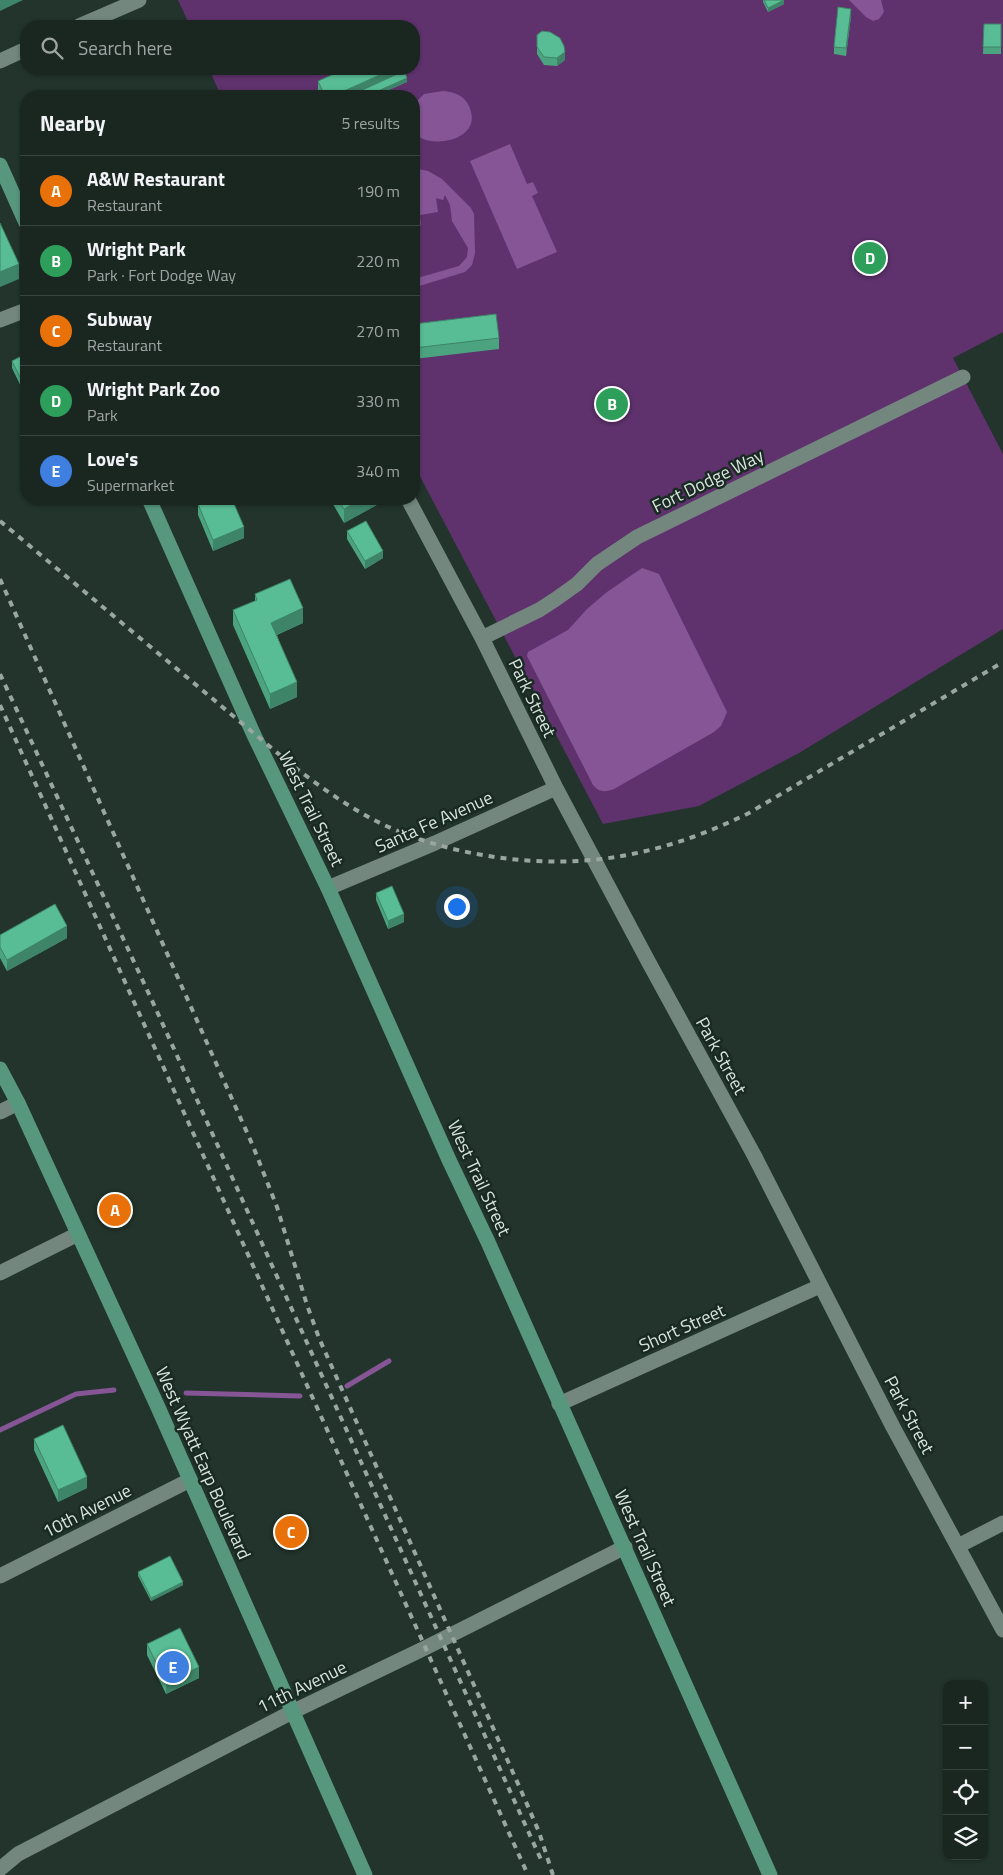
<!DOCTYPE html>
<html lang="en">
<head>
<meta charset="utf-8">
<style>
  body { margin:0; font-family:"Titillium Web",sans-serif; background:#232f2a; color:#f1f3f6 }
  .controls { position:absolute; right:15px; bottom:15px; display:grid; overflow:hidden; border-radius:10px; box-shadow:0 1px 4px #0004 }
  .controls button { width:45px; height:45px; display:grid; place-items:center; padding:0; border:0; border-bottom:1px solid #38443f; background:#1a2721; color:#f1f3f6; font:25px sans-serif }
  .you { position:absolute; left:456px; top:906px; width:18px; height:18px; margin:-12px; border:4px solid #fff; border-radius:50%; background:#1a73e8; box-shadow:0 0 0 8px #1a73e833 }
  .badge { display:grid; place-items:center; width:32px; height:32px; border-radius:50%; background:#dd98f3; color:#fff; font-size:16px; font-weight:700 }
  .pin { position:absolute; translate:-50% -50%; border:2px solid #fff; box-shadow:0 1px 5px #0006 }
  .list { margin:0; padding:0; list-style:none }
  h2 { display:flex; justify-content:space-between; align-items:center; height:65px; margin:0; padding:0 20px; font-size:21px }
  h2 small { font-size:16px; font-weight:400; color:#9fa5a5 }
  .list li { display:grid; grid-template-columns:32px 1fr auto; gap:15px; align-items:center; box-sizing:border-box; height:70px; padding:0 20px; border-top:1px solid #38443f }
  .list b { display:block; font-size:19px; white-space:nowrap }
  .list p { margin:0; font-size:16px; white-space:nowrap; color:#9fa5a5 }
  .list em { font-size:16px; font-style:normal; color:#9fa5a5 }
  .icon { flex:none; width:28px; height:28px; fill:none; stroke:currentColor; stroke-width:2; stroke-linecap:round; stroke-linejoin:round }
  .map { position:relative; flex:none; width:1003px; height:1875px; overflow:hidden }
  .search { position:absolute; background:#1a2721; box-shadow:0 1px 4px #0004; left:20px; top:20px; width:400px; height:55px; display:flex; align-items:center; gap:12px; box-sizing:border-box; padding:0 18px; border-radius:20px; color:#9fa5a5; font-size:19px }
  .panel { position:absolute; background:#1a2721; box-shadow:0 1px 4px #0004; left:20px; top:90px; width:400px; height:415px; border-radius:20px }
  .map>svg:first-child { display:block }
</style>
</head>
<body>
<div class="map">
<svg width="1003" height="1875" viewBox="0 0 1003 1875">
  <rect width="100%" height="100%" fill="#22342c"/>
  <path fill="#5f326d" d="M 178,0 L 1003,0 L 1003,332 L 953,358 L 1003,454 L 1003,629 L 799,753 L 699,806 L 603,824 L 414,465 L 414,96 L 221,96 L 209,69 L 414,69 L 414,26 L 190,26 Z"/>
  <path fill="#865596" d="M 849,0 L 881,0 L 884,12 L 879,19 L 873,21 L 866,17 Z
    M 443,91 C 454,92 464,95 469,106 C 486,144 421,150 414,131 C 412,123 415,108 418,100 L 424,94 Z
    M 510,144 L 527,184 L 533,182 L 538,193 L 532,196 L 557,252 L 517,269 L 470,161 Z
    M 414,160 L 418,160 L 418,169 L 428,171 L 442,179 L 471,208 L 474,214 L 475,253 L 472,265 L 465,272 L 416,287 L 414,287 L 414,279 L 459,266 L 467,257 L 468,248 L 452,221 L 450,205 L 445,195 L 443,200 L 436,198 L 438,212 L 420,215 L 421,225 L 414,226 L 414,180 L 420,179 L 414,176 Z
    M 642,568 L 659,574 L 727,712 L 721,726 L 714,732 L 614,789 C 605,792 600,793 593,785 L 527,656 L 528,652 L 568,630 L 587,609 L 607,592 Z"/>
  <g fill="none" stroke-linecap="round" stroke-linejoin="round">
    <path stroke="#865596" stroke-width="5" d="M 347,1386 L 389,1361
      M 186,1393 L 300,1396
      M 0,1430 L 76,1394 L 114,1390"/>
    <path stroke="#73877e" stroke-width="15" d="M 79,26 L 139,0
      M 0,61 L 26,49
      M 0,320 L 26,310
      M 408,499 L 482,638 L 556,788 L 648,961 L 754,1155 L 893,1427 L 1003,1630
      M 482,638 L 539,610 L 556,599 L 577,584 L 597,564 L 637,537 L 963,377
      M 328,888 L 435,843 L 556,788
      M 0,1112 L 18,1103
      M 0,1273 L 78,1234
      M 559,1404 L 820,1286
      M 958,1546 L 1003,1523
      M 0,1576 L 190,1480
      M 0,1869 L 18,1854 L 292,1712 L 425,1648 L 625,1547"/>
    <path stroke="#57977d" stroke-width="15" d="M 0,165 L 26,223
      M 149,499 L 253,733 L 328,888 L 449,1160 L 488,1242 L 770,1875
      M 0,1069 L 18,1103 L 157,1405 L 365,1875"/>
    <path stroke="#9aa7a1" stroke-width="4" stroke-dasharray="6 6" stroke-linecap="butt" d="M 0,521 L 293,766 C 318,785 344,804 372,819 C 445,857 546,871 627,855 C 670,847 710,832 749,813 L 1003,662
      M 0,579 L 253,1146 L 277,1207 L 307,1305 L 319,1338 L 523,1795 L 539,1832 L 553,1875
      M 0,674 L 155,1007 L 543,1864
      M 0,705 L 528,1875"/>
  </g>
  <path fill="#4ca37f" d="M 763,0 L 784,0 L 784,4 L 768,12 L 763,2 Z
    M 851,16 L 846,56 L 834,54 L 834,47 Z
    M 984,24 L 1001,24 L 1001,54 L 983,54 Z
    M 537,47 L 565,60 L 557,66 L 544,65 L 537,54 Z
    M 404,69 L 407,82 L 375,96 L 312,96 L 312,92 L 318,90 L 318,81 Z
    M 414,324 L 499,338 L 499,349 L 414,359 Z
    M 26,354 L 23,391 L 12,368 L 12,361 Z
    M 330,499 L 384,499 L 384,501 L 344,523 Z
    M 198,504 L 244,538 L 213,551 L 198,515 Z
    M 347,531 L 383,558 L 365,569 L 347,539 Z
    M 255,594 L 303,623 L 277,635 L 297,697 L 270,709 L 233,625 L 233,610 L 255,601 Z
    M 376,893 L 404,922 L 388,929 L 376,900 Z
    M 0,935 L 67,938 L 7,971 L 0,958 Z
    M 34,1439 L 87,1488 L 58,1502 L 34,1450 Z
    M 138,1572 L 183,1585 L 151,1601 L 138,1576 Z
    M 147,1644 L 199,1678 L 166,1694 L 147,1655 Z"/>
  <path fill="#3e8468" d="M 0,0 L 23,0 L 0,11 Z
    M 784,0 L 784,4 L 768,12 L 768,8 Z
    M 851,9 L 851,16 L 846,56 L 846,48 Z
    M 565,52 L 565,60 L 557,66 L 557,58 Z
    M 393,69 L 404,69 L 404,75 L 358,96 L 333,96 Z
    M 407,78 L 407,82 L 375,96 L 367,96 Z
    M 19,264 L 19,279 L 0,287 L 0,272 Z
    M 26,382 L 26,389 L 23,391 L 23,383 Z
    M 362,499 L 384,499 L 384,501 L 344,523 L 344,509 Z
    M 244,527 L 244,538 L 213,551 L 213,540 Z
    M 383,551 L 383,558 L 365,569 L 365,561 Z
    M 303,608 L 303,623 L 271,637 L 271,623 Z
    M 297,682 L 297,697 L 270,709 L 270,694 Z
    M 404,914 L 404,922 L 388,929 L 388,921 Z
    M 67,926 L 67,938 L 7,971 L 7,960 Z
    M 87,1477 L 87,1488 L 58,1502 L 58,1490 Z
    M 183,1582 L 183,1585 L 151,1601 L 151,1598 Z
    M 199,1667 L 199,1678 L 166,1694 L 166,1683 Z"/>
  <path fill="#58bd94" stroke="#3e8468" d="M 764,0 L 784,0 L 768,8 Z
    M 838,7 L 851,9 L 846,48 L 834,47 Z
    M 984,24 L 1001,24 L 1001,47 L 983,47 Z
    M 542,31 L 550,32 L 560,38 L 564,46 L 565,52 L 557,58 L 544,57 L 537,47 L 537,35 Z
    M 345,69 L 393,69 L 333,96 L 325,96 L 318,81 Z
    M 404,71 L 407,78 L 367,96 L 349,96 Z
    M 318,90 L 321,96 L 314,96 L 312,92 Z
    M 0,223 L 19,264 L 0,272 Z
    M 496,314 L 499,338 L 414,348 L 414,324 Z
    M 26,354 L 26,382 L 23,383 L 12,361 Z
    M 210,499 L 232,499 L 244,527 L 213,540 L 198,504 Z
    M 338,499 L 362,499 L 344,509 Z
    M 366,521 L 383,551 L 365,561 L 347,531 Z
    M 290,579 L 303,608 L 271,623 L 297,682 L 270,694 L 233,610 L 257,600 L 255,594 Z
    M 392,886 L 404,914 L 388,921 L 376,893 Z
    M 55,904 L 67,926 L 7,960 L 0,947 L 0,935 Z
    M 63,1425 L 87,1477 L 58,1490 L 34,1439 Z
    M 170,1556 L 183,1582 L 151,1598 L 138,1572 Z
    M 180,1628 L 199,1667 L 166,1683 L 147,1644 Z"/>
  <g text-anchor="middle" stroke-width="5" stroke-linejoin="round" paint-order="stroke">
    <g font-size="18" fill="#d9e4de" stroke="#192a22">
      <text transform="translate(708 481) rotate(-26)" y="6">Fort Dodge Way</text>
      <text transform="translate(532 698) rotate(64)" y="6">Park Street</text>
      <text transform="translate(311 809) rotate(64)" y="6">West Trail Street</text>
      <text transform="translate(434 822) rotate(-24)" y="6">Santa Fe Avenue</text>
      <text transform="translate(721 1056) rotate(61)" y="6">Park Street</text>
      <text transform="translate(479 1178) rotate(65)" y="6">West Trail Street</text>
      <text transform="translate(682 1328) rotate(-24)" y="6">Short Street</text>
      <text transform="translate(909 1415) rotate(62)" y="6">Park Street</text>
      <text transform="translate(203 1463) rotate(66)" y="6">West Wyatt Earp Boulevard</text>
      <text transform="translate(87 1511) rotate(-27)" y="6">10th Avenue</text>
      <text transform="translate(645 1548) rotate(66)" y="6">West Trail Street</text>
      <text transform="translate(302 1687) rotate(-26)" y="6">11th Avenue</text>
    </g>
  </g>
</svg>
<div class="controls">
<button>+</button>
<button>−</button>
<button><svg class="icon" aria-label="locate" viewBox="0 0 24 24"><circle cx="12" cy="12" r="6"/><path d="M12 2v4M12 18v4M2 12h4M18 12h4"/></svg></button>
<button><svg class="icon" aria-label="layers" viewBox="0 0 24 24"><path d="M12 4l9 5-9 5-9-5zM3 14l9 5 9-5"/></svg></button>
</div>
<div class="you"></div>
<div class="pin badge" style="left:115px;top:1210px;background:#e8710a">A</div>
<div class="pin badge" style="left:612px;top:404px;background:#2e9e5b">B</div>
<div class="pin badge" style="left:291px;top:1532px;background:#e8710a">C</div>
<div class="pin badge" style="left:870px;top:258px;background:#2e9e5b">D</div>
<div class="pin badge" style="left:173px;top:1667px;background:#3f7fe0">E</div>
<div class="search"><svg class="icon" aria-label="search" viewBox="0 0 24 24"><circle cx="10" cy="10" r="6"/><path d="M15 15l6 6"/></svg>Search here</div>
<section class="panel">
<h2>Nearby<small>5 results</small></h2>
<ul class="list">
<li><span class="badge" style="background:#e8710a">A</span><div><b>A&amp;W Restaurant</b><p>Restaurant</p></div><em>190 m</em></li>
<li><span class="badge" style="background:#2e9e5b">B</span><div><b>Wright Park</b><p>Park · Fort Dodge Way</p></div><em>220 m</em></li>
<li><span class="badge" style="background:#e8710a">C</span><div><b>Subway</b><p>Restaurant</p></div><em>270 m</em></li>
<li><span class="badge" style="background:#2e9e5b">D</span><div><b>Wright Park Zoo</b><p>Park</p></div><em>330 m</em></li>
<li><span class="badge" style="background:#3f7fe0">E</span><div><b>Love's</b><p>Supermarket</p></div><em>340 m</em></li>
</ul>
</section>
</div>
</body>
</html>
